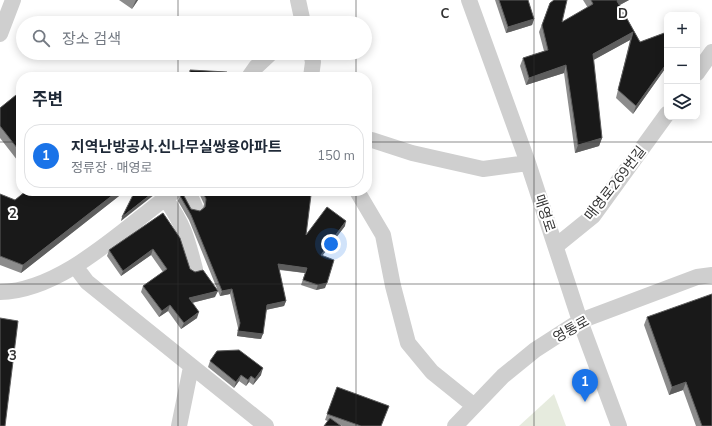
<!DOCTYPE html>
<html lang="ko">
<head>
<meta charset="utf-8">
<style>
  body { margin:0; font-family:"Nunito Sans","Noto Sans KR",sans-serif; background:#f6f6f7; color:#1f2937 }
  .controls { position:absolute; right:12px; top:12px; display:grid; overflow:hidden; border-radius:8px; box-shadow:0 2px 10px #0003 }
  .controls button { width:36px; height:36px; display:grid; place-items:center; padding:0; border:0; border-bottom:1px solid #e0e1e3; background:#fff; color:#1f2937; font:20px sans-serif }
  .you { position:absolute; left:331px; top:244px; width:14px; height:14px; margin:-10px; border:3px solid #fff; border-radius:50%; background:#1a73e8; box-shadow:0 0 0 6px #1a73e833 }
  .badge { display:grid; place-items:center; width:26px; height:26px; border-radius:50%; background:#1a73e8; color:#fff; font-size:13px; font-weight:700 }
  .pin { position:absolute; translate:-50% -33px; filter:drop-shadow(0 1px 2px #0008) }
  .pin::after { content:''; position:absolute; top:21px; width:14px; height:12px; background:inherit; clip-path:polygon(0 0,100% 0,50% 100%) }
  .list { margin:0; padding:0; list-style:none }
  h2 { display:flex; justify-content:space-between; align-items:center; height:52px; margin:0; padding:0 16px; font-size:17px }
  h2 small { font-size:13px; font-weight:400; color:#747a83 }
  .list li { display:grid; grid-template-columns:26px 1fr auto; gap:12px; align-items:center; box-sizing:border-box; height:64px; margin:0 8px 8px; padding:0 8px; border:1px solid #e0e1e3; border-radius:16px }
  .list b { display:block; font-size:15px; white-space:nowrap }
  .list p { margin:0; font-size:13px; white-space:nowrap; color:#747a83 }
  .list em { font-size:13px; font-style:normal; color:#747a83 }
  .icon { flex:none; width:22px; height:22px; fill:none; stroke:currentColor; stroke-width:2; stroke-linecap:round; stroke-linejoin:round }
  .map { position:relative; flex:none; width:712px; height:426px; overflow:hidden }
  .search { position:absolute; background:#fff; box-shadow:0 2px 10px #0003; left:16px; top:16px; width:356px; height:44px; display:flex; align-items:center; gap:10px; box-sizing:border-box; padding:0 14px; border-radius:22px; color:#747a83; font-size:15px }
  .panel { position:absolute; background:#fff; box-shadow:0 2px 10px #0003; left:16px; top:72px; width:356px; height:124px; border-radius:16px }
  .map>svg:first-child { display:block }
</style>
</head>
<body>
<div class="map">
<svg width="712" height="426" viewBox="0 0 712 426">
  <rect width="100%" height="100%" fill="#fff"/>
  <path fill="#e6ebde" d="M 554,394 L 566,426 L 519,426 Z"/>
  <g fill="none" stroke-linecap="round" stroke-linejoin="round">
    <path stroke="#cfcfcf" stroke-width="16" d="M 298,0 L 303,23
      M 469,0 L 528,163 L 580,321 L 619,426
      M 0,34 L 13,0
      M 311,53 L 313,62 L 311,77
      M 697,73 L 712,52
      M 249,77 L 256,67 L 271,53
      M 367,140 L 372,140 L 412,153 L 483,169 L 528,163
      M 188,191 L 195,207
      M 357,191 L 383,235 L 393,286 L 408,343 L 432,372 L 473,405
      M 165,198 C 184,225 187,238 195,269
      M 556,246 L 593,216 L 667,114
      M 75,266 L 87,282 L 266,426
      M 0,292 C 63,291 126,226 175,191
      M 179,426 L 191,367
      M 455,426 L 503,376 L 535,350 L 580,321 L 697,277 L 712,275"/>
  </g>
  <path fill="#8c8c8c" d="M 119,0 L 138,0 L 132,9 Z
    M 495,0 L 528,0 L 534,19 L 532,25 L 506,33 Z
    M 583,0 L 629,0 L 620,5 L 640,42 L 667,32 L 667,66 L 633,114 L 616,98 L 630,40 L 593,60 L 602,138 L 599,146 L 575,153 L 564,73 L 526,85 L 520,66 L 523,58 L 544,51 L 539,32 L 550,3 L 562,22 L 588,8 Z
    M 190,70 L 227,77 L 188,77 Z
    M 21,91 L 21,165 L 0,138 L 0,108 Z
    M 26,191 L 121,191 L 119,196 L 21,273 L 0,265 L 0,194 L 15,200 Z
    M 198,191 L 280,191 L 306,235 L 345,226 L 322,256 L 325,288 L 316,290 L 301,285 L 305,273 L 279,270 L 286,301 L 284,306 L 266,310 L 261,339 L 237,336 L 238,328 L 230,294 L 220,296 L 189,220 L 178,201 L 180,196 L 191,209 L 200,211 L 203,208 L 204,204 Z
    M 163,213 L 190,269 L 215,297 L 192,303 L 197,318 L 181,329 L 168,311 L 159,317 L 141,292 L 143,286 L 163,272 L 151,255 L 121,276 L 107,256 L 109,250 Z
    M 647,317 L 712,426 L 696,426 L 683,390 L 669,395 L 644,325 Z
    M 210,361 L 261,375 L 253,385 L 249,382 L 246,386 L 239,381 L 234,388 L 208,367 Z
    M 337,387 L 381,426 L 342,426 L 325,420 Z"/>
  <path fill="#5e5e5e" d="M 136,0 L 138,0 L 132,9 L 135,2 Z
    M 618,0 L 629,0 L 614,8 L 617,1 Z
    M 534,19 L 532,25 L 506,33 L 508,27 Z
    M 633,32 L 630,40 L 590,62 L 593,54 Z
    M 667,63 L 667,66 L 633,114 L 636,106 Z
    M 566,65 L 564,73 L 526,85 L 529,78 Z
    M 602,138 L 599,146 L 575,153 L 578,145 Z
    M 118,191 L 121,191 L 119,196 L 21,273 L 23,265 Z
    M 155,191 L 159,191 L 121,221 L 122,217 Z
    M 346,221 L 345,226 L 319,260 L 321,255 Z
    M 153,249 L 151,255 L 121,276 L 123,271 Z
    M 278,264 L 307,268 L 305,273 L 276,269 Z
    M 327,283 L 325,288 L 316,290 L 318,285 Z
    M 232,289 L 230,294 L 220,296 L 222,291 Z
    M 218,291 L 215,297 L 187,304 L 189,298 Z
    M 286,301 L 284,306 L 265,310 L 267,305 Z
    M 170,305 L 168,311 L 159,317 L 162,311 Z
    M 199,312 L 197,318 L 181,329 L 184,323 Z
    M 238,331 L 263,334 L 261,339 L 237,336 Z
    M 263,368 L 261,375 L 253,385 L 255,379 Z
    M 241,375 L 239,381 L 234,388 L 236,382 Z
    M 251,376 L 249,382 L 246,386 L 248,380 Z
    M 686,382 L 683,390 L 669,395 L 672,387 Z"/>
  <path fill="#191919" stroke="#5e5e5e" d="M 499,0 L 528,0 L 534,19 L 508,27 Z
    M 554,0 L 567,0 L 562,22 L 593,4 L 591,0 L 618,0 L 617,1 L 640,42 L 667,32 L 667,63 L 636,106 L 618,90 L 633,32 L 593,54 L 602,138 L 578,145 L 566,65 L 529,78 L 523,58 L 548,50 L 542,25 L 550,3 Z
    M 190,70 L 227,72 L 227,77 L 190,77 Z
    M 21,91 L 21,153 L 0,126 L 0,108 Z
    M 26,191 L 118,191 L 23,265 L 0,256 L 0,194 L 15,200 Z
    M 135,191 L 155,191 L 122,217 Z
    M 202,191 L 280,191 L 311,195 L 306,235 L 327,207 L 346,221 L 321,255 L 334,260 L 327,283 L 318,285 L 303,280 L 307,268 L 278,264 L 286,301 L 267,305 L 263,334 L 238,331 L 240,323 L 232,289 L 222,291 L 191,215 L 180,196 L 183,194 L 191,209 L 200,211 L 205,207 L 206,199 Z
    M 163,213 L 180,238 L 190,269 L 195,272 L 203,270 L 218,291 L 189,298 L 199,312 L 184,323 L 170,305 L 162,311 L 143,286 L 167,269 L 153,249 L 123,271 L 109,250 Z
    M 712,294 L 712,426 L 702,426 L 686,382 L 672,387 L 647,317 Z
    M 0,318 L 18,321 L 5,426 L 0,426 Z
    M 239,350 L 263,368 L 255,379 L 251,376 L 248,380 L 241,375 L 236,382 L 210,361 L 217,351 Z
    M 337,387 L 389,406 L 381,426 L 361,426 L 327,414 Z
    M 330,418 L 341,426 L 324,426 Z"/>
  <path fill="none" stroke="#323232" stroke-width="1" stroke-opacity="0.55" d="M 178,0 L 178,23M 356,0 L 356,23M 534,0 L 534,426M 178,53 L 178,77M 356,53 L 356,77M 0,142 L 21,142M 367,142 L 712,142M 178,191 L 178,426M 356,191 L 356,426M 0,284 L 712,284"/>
  <g text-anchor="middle" stroke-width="4" stroke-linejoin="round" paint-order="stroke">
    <g font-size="14" fill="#323232" stroke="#fff">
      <text transform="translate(615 183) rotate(-52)" y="5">매영로269번길</text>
      <text transform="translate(545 213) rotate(72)" y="5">매영로</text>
      <text transform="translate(571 329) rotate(-29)" y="5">영통로</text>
    </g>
  </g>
  <g font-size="13" text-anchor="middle" font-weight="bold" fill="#323232" stroke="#fff" stroke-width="4" stroke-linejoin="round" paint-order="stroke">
    <text x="445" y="18">C</text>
    <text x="623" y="18">D</text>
    <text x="13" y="218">2</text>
    <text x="13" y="360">3</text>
  </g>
</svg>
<div class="controls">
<button>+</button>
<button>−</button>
<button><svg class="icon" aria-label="layers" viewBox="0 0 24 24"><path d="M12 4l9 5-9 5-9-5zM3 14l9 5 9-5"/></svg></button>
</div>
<div class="you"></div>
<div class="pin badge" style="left:585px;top:402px">1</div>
<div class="search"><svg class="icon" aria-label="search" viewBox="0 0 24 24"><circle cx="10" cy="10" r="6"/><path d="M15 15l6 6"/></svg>장소 검색</div>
<section class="panel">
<h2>주변<small></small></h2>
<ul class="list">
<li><span class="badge">1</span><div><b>지역난방공사.신나무실쌍용아파트</b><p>정류장 · 매영로</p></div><em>150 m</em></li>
</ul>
</section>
</div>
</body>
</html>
